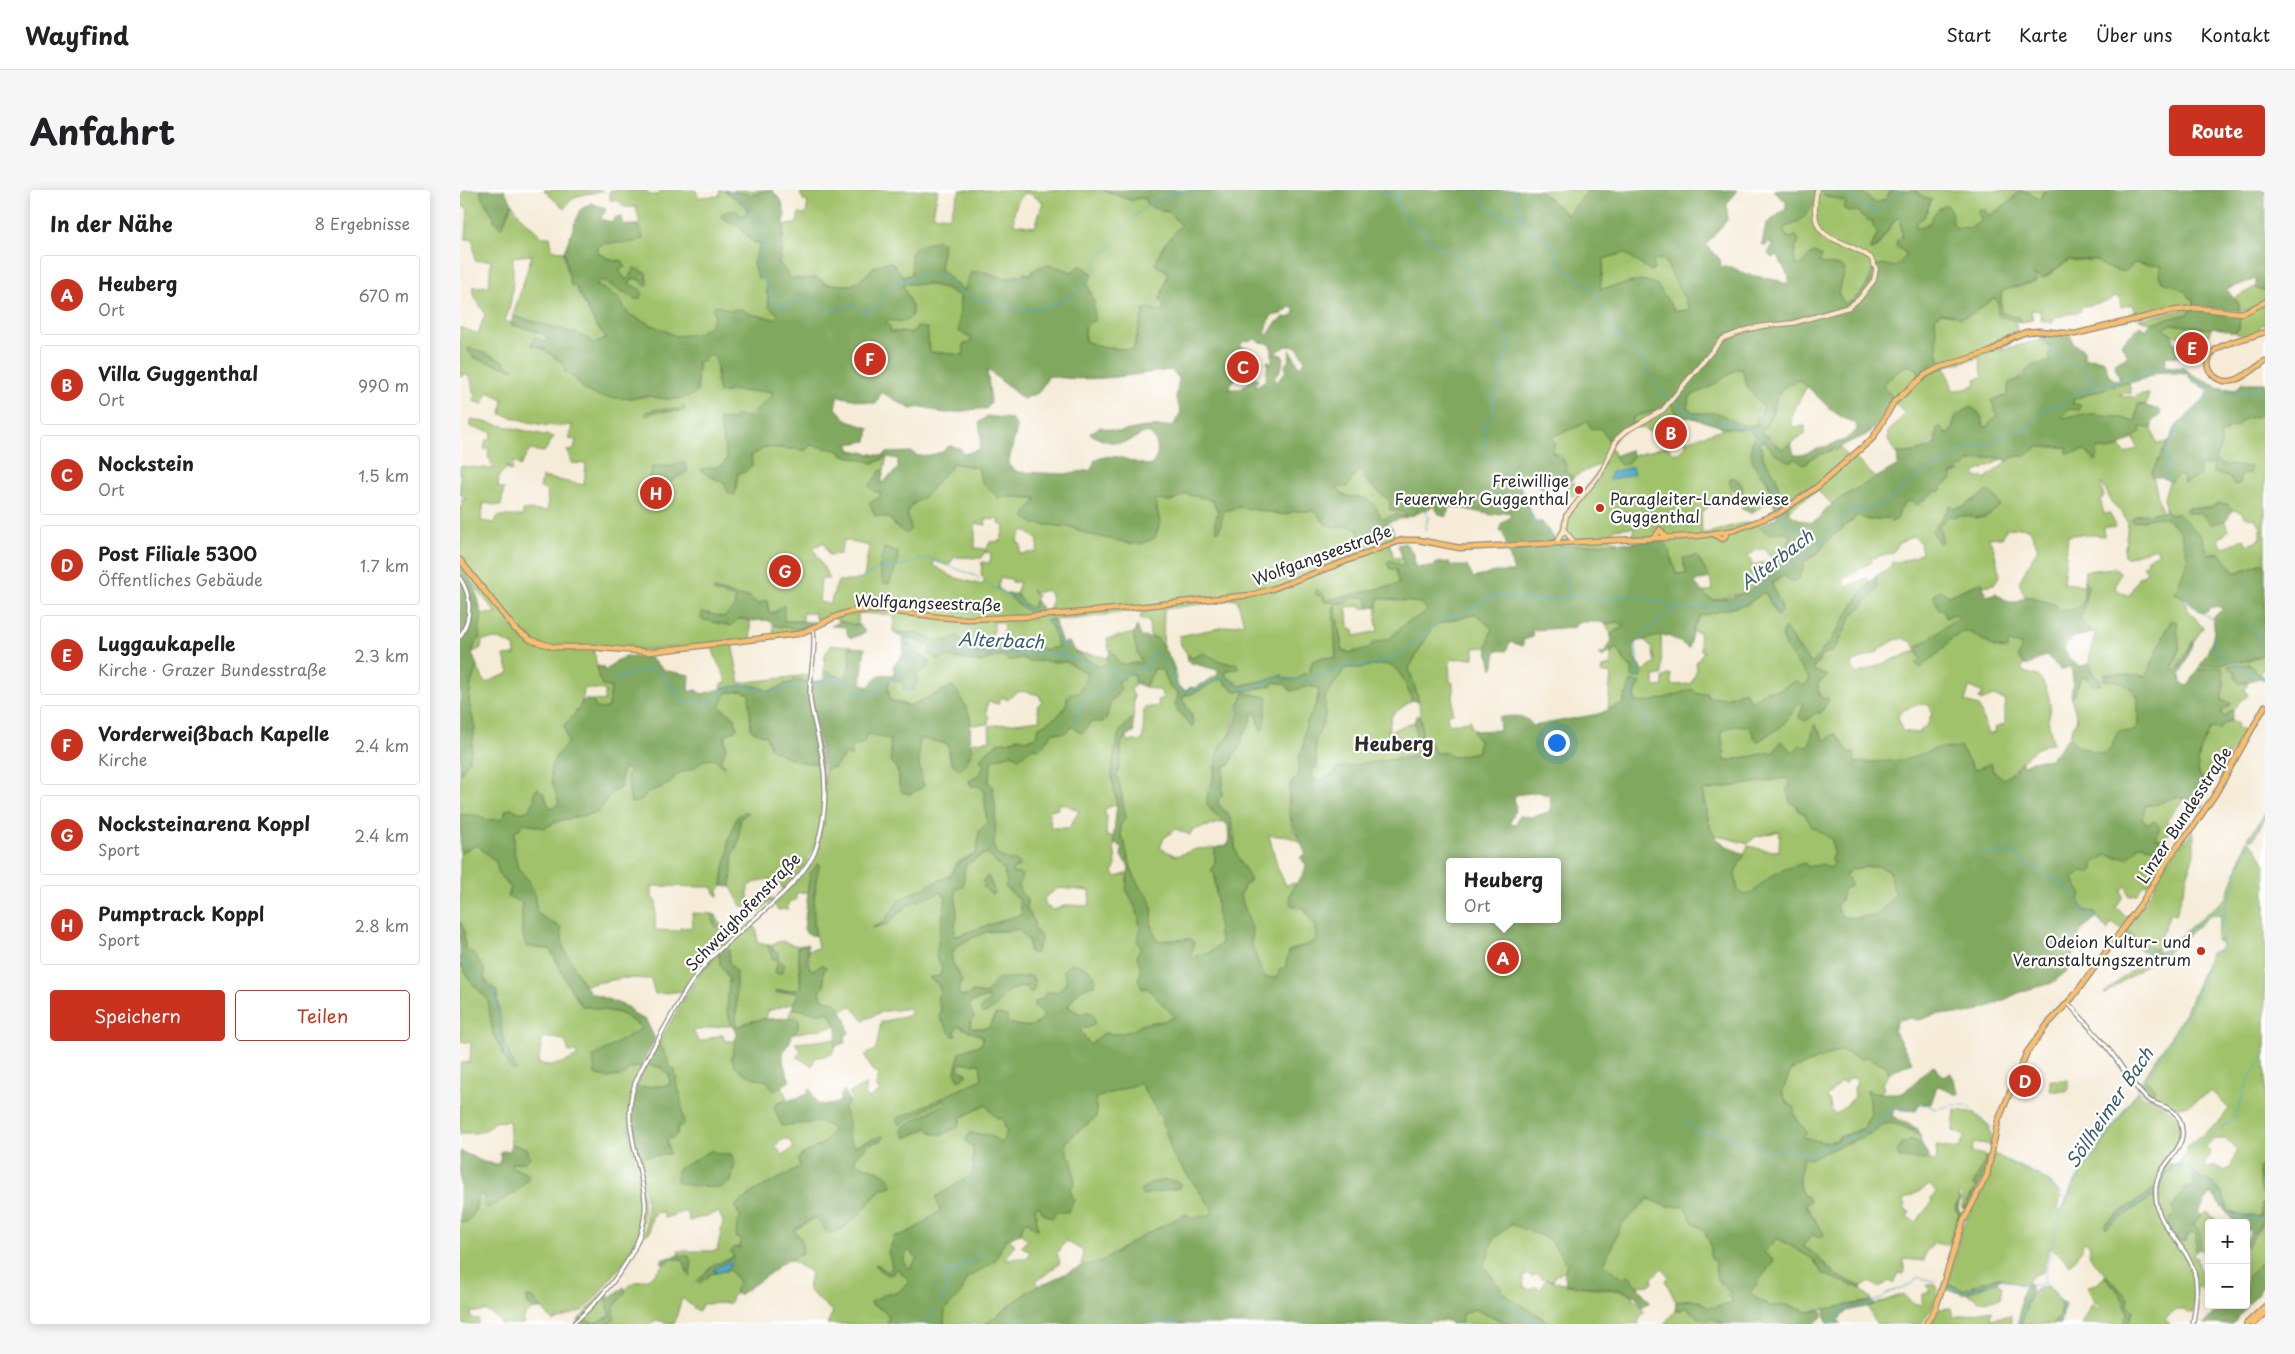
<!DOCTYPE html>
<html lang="de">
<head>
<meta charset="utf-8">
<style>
  body { margin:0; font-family:"Playpen Sans",sans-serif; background:#f6f6f6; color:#202124 }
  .controls { position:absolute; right:15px; bottom:15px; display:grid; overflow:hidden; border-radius:5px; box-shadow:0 2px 12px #0003 }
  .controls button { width:45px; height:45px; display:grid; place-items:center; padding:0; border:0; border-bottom:1px solid #e0e0e0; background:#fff; color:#202124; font:25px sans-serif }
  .you { position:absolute; left:1096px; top:552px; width:18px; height:18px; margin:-12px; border:4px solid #fff; border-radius:50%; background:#1a73e8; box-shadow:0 0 0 8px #1a73e833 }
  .badge { display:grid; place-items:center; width:32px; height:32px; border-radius:50%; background:#c8321e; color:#fff; font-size:16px; font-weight:700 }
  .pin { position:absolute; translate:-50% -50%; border:2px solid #fff; box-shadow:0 1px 5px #0006 }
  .popup { position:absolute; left:986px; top:668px; width:115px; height:65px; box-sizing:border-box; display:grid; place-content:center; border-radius:5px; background:#fff; filter:drop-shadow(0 1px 4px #0005); font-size:16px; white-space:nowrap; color:#757577 }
  .popup b { font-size:19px; color:#202124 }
  .popup::after { content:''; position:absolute; left:50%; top:100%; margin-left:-10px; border:10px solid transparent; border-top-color:#fff }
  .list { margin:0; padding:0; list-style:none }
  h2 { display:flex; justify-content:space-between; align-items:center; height:65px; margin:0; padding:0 20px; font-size:21px }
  h2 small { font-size:16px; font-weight:400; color:#757577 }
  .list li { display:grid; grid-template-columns:32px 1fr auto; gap:15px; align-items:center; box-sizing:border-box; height:80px; margin:0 10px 10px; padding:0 10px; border:1px solid #e0e0e0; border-radius:5px }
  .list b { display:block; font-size:19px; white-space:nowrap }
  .list p { margin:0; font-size:16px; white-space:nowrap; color:#757577 }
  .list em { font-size:16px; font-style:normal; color:#757577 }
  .actions { display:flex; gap:10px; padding:15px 20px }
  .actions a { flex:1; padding:11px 0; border:1px solid #c8321e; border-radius:5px; text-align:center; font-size:18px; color:#c8321e }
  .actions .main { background:#c8321e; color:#fff }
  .map { position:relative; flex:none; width:1805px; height:1134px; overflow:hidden; border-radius:5px }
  header { display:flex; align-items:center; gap:30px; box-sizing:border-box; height:70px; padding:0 25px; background:#fff; border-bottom:1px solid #e0e0e0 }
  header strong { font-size:24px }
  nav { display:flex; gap:28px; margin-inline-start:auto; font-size:18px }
  .intro { display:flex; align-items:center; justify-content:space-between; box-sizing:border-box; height:120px; padding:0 30px }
  h1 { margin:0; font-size:35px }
  .button { padding:12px 22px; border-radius:5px; background:#c8321e; color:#fff; font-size:18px; font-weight:700 }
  main { display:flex; gap:30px; padding:0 30px }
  aside { flex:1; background:#fff; border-radius:5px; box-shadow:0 2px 12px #0003 }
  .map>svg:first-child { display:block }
</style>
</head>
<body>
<header>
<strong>Wayfind</strong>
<nav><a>Start</a><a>Karte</a><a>Über uns</a><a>Kontakt</a></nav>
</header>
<div class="intro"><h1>Anfahrt</h1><a class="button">Route</a></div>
<main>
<aside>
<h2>In der Nähe<small>8 Ergebnisse</small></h2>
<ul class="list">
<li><span class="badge">A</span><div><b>Heuberg</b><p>Ort</p></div><em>670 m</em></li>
<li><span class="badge">B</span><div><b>Villa Guggenthal</b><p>Ort</p></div><em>990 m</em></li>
<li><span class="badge">C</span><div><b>Nockstein</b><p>Ort</p></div><em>1.5 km</em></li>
<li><span class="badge">D</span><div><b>Post Filiale 5300</b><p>Öffentliches Gebäude</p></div><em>1.7 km</em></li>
<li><span class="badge">E</span><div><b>Luggaukapelle</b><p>Kirche · Grazer Bundesstraße</p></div><em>2.3 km</em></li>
<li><span class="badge">F</span><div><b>Vorderweißbach Kapelle</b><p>Kirche</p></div><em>2.4 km</em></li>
<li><span class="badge">G</span><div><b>Nocksteinarena Koppl</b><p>Sport</p></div><em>2.4 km</em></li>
<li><span class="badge">H</span><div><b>Pumptrack Koppl</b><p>Sport</p></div><em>2.8 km</em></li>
</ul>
<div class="actions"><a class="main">Speichern</a><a>Teilen</a></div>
</aside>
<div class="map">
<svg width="1805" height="1134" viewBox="0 0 1805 1134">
  <rect width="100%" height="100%" fill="#fff"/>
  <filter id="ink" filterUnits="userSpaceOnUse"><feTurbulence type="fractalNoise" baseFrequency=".02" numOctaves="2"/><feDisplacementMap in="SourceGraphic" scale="10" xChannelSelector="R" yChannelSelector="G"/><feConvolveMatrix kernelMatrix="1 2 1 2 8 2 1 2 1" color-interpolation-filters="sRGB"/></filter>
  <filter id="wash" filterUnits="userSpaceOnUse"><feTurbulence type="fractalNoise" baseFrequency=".0096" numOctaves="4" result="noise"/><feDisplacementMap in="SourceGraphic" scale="20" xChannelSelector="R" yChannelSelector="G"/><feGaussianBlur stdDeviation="1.12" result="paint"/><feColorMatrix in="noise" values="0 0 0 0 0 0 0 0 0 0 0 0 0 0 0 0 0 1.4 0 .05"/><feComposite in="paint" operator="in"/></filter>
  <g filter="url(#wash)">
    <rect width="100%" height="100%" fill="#f5ebd7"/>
    <path fill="#a0c26b" stroke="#66764b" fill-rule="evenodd" d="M 0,0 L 21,0 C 21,10 35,30 42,37 L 52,14 L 61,27 L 82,47 L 90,47 L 92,59 L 104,62 L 107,82 L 136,135 L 147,147 L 134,153 L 118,144 L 53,126 L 72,65 L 53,67 C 53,89 54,110 45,131 L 51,133 L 51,135 C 60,136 82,142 88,148 L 86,152 L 83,151 L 81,158 L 104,174 L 125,201 L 174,208 L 237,202 L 238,172 L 250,164 L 254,166 L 258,173 L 256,191 L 264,203 C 277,199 298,202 312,201 L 312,205 C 292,224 290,232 260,229 L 267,269 L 261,276 L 241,280 L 265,294 L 275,305 L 278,283 L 285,282 L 292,275 L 291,266 L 305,257 L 346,260 L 351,255 L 377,260 L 384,265 L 414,273 L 427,267 L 424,280 L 420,281 L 420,308 L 409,312 C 416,325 428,324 436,337 L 451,336 C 439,318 456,314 466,305 C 475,297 480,286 490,278 L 492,273 L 519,278 C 519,294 531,300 541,309 L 545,307 L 575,308 L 576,311 L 570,318 L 598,336 L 611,337 L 627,344 L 700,333 L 695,310 L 711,311 L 726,304 L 752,310 L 758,322 L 755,332 L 757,341 L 759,341 L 763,321 L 780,317 L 825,325 L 834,321 L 855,321 L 866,335 L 881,338 L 886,335 L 898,339 L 900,349 L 903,350 L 925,333 L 932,337 L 936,350 L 929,352 L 934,368 L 943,367 L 944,373 L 941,377 L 930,370 L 932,378 L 936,380 L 939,394 L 868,410 L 857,399 L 865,412 L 902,406 L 907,407 L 909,418 L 902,418 L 898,416 L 886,417 L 890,440 L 894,439 L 895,446 L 918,441 L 916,430 L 918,408 L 961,413 L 967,420 L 963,424 L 946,433 L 929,449 L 913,453 L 907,459 L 889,463 L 883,461 L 875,415 L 876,468 L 863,467 L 850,476 L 850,484 L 838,489 L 824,489 L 822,485 C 807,491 794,492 780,496 L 765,485 L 768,480 L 779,479 L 773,474 L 730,468 L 721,455 L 719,446 L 784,433 L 777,409 L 704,419 L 703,457 L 697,448 L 690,446 L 689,430 L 681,430 L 680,420 L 616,429 L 587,430 L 593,439 L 599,457 C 584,463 566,454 553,462 L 545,454 C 531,461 511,471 503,451 L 493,447 C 481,457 468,446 456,443 C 448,442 441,443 433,442 L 434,425 L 398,423 L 398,433 L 400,436 L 379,431 L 372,426 L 351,438 L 314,446 L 313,435 L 331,438 L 355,434 L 354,432 L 357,433 L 361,429 L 355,428 L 355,423 L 343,423 L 343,431 L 323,431 L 323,424 L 319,420 L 309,423 L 308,412 L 297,414 L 291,407 L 278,406 L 254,399 L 254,401 L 275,408 L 275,416 L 264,427 L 242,423 C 267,445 264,424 290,431 L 291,452 L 272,454 L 280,493 L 348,485 L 348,492 L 336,489 L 332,493 C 320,493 320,500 310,501 C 293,502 281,494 263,499 L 260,495 L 267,492 C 262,479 255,471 252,455 L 223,459 L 215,457 L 190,460 L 133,459 C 137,471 137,485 143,496 L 151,497 L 149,514 L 146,519 L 136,518 L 133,510 L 145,511 L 145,500 L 124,498 C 124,514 116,524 104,535 L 108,553 C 84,576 89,584 100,613 L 94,618 L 89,617 L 84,603 L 75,606 L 73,614 L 68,621 L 58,623 L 51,618 C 41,630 42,631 26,630 C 20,624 8,624 0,625 L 0,585 L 9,570 L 15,539 L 9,511 L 11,493 L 17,476 L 25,493 L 49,483 L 44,466 L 55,465 L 54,456 L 39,449 L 22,450 L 21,458 L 12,463 L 15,453 L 19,449 L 20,423 L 37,424 L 0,378 L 0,317 L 2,317 L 2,309 L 7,309 L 0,304 L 0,276 L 34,279 L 34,276 L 31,275 L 31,269 L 28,268 L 29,260 L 24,259 L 26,250 L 30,250 L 32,242 L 10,237 L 11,229 L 94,247 L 84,262 L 70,260 L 60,276 L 56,273 L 47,275 L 47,277 L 52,276 L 52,280 L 50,281 L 47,278 L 39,286 L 38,297 L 44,299 L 41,316 L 24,313 L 21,331 L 34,333 L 38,326 L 63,326 L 63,320 L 88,321 L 87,300 L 80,298 L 82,287 L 124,295 L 126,274 L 111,273 L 107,261 L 114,260 L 116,250 L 109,249 L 112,235 C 87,239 65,231 41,224 L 43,209 L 28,202 L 23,214 L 13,211 L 15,203 L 13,203 L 11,189 L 6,184 L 0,187 L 0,137 L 18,144 L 25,124 L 14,105 L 12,97 L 29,96 L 31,70 L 15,71 L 13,49 L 6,49 L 8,18 L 0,16 ZM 525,329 L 540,330 L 539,334 L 544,336 L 541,351 L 530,352 L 525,363 L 531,362 L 530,373 L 522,372 L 521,386 L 525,389 L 522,395 L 493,387 L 473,375 L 474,371 L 489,376 L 494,367 L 522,368 L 525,359 L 515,358 L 515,333 L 526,335 ZM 564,340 L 578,350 L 577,362 L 560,364 L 561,355 L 557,352 L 560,344 ZM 384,350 L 409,356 L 404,387 L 394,391 L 378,391 L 370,414 L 359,412 L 361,389 L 370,389 L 353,358 L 364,352 L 369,365 L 380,364 ZM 540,388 L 552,389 L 552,392 L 560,392 L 556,404 L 564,414 L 572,419 L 577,406 L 571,399 L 575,403 L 587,400 C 595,407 591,416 586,424 C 560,424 557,410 538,398 ZM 534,432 L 541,432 L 544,436 L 542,448 L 530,448 L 534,441 Z
      M 84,0 L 144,0 C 125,7 117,0 104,19 Z
      M 150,0 L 186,0 L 189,5 L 198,5 L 201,0 L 236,0 L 238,7 L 259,6 L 260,0 C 269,0 284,14 289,22 L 274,35 L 278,35 L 301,53 C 302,76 306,95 309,117 L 319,125 L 315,129 L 290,124 L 281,119 L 270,120 L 255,116 L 253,118 L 255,125 L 250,136 L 236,144 L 216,146 L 168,124 L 142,98 L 136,96 L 141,90 L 154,98 L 174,96 L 168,94 L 174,88 L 183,92 L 186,83 L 174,78 L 166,91 L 158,80 L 160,70 L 154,71 L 138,63 L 138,56 L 181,39 L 175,35 L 180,34 L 176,17 L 164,17 L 159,11 L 150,10 Z
      M 274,0 L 305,0 C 296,5 283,7 274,0 Z
      M 361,0 L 478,0 L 473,25 L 489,27 L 500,0 L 643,0 L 672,11 L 679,8 L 686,9 L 700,21 L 709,22 L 721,35 L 704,55 L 698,77 L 705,79 L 708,85 L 700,109 L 704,116 L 702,122 L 689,118 L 684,120 L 673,160 L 640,157 L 625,151 L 625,137 C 636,126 635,107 627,94 C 622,86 608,81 600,77 L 573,84 L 562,83 L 547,89 L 520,80 L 504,101 L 480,79 L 480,72 L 444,87 L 431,72 L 412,78 L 406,86 L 391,95 L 366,94 L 357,88 L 331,89 L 319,73 L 323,56 L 324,35 L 336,34 L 339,23 L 346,24 L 348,12 L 344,11 L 340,3 L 361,3 ZM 564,3 L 570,4 L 583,12 L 575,37 L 554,34 C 553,22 556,12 564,3 Z
      M 1079,0 L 1129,0 L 1108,25 Z
      M 1359,0 L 1365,6 L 1380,9 L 1413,30 L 1418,42 L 1411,58 L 1412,60 L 1419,55 L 1437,26 L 1440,30 L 1442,48 L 1437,50 L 1446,66 L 1435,77 L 1419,75 C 1410,90 1401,108 1385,114 L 1378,103 L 1385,80 L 1382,76 L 1364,74 L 1359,72 L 1338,77 L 1334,72 L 1335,57 L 1331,48 L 1327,47 L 1324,42 L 1325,37 L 1337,31 Z
      M 1400,0 L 1432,0 L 1425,10 L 1415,13 Z
      M 1455,0 L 1584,0 L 1580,10 L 1567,1 L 1556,3 L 1552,10 L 1531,25 L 1528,25 L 1525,21 L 1520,26 L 1521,31 L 1511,38 L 1497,38 L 1492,34 L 1471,31 L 1460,39 L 1455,40 L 1456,32 C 1464,27 1470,19 1471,9 L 1463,7 Z
      M 1164,63 L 1191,81 L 1192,70 L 1204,69 L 1231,120 L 1215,121 L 1196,94 L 1182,91 L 1140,100 L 1144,69 Z
      M 1609,70 L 1637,70 L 1645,77 L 1669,79 L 1674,73 L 1702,76 C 1706,82 1709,89 1713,94 C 1722,103 1731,99 1735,116 L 1678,126 L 1672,114 L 1661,117 L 1659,108 L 1655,106 L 1648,111 L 1620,117 L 1621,121 L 1593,128 L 1593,133 L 1581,130 L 1580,121 L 1571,120 L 1573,130 L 1560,132 L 1560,128 L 1541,123 L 1541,103 L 1549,97 L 1561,97 L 1571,84 L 1584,88 Z
      M 443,94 C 464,93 484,94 500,107 L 501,128 L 513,148 L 504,165 L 470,162 L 467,142 L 430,142 L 426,135 L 427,131 L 453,118 L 448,111 Z
      M 1795,97 L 1803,101 L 1805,98 L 1805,111 L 1788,120 L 1779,121 L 1779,114 L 1775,108 Z
      M 1534,108 L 1538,112 L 1540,126 L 1555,130 L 1558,147 L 1539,160 L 1582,150 L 1591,157 L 1591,172 C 1585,174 1579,174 1574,175 C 1564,179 1553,197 1547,206 L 1539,207 L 1534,216 L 1537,224 L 1528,236 L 1524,237 L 1521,234 L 1522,227 L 1498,223 L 1495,227 L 1491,243 L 1486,245 L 1481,237 C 1471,257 1460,265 1437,263 L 1436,264 L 1428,250 L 1428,242 L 1445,224 L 1432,211 L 1432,207 L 1423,196 L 1424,193 L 1446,175 L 1453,177 L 1459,183 L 1484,176 L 1480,174 L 1478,169 L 1475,129 L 1480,123 L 1495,125 L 1501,128 L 1512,124 ZM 1519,168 L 1523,187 L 1515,189 L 1516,194 L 1506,199 L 1493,200 L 1485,176 Z
      M 1805,115 L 1805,134 L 1801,135 L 1798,143 L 1785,147 L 1774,142 L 1779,139 L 1780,124 Z
      M 1730,119 L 1728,124 L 1691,133 L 1679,129 Z
      M 1710,134 L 1751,139 L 1744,156 C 1731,149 1716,148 1703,139 Z
      M 1277,179 L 1282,179 L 1288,198 L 1303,217 L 1303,222 L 1296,234 L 1289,237 L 1274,233 L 1259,224 L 1234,223 L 1227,217 L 1230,206 L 1252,196 Z
      M 1339,190 L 1347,196 L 1332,224 L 1331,234 L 1334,237 L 1345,236 L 1345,243 L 1322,259 L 1311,248 L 1301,242 C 1321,221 1307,200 1339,190 Z
      M 1661,193 L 1669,193 L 1671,203 L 1659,204 L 1665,207 L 1671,206 L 1674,208 L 1680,204 L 1689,204 L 1686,215 L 1678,214 L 1676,229 L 1673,232 C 1651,222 1628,225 1604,228 L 1602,226 L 1613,215 L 1614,209 Z
      M 1209,211 L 1219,227 L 1211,235 L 1194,245 L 1184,238 L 1172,237 L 1173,227 L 1202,219 Z
      M 1805,222 L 1805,372 L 1775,383 L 1760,363 L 1748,364 L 1742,347 L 1710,325 L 1707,321 L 1705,321 L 1704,307 L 1709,292 L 1718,285 L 1723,287 L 1724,293 L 1740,285 L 1739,276 L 1755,274 L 1753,282 L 1770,288 L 1774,294 L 1779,294 L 1755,269 L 1761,255 L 1760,243 L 1767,238 L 1777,237 L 1782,230 L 1801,225 ZM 1759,313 L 1767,314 L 1773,320 L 1782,323 L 1784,327 L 1795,329 L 1801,337 L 1801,348 L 1796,352 L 1787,355 L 1784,349 L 1762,358 L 1758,350 L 1768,341 L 1765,331 L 1751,334 L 1742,324 L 1727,318 L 1750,318 Z
      M 1126,230 C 1145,233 1150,255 1156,270 L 1167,274 L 1173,266 L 1207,256 L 1214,263 L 1218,263 L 1226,256 L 1226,251 L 1266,238 L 1290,240 L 1295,247 L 1291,252 L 1314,309 L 1296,320 L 1284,312 L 1282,295 L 1277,289 L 1270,288 C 1269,294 1273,299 1270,305 C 1264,315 1248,314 1241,323 L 1242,343 C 1258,343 1273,333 1288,333 C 1306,333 1298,349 1323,341 L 1331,345 L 1328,357 L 1322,358 L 1312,370 L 1305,359 L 1299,359 L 1288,365 L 1293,376 L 1300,373 L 1313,372 L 1315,377 L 1288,402 L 1253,410 L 1241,403 L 1253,400 L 1250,388 L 1223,373 L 1227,384 L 1216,384 L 1209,359 L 1174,351 L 1174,337 L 1154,339 L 1150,348 L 1159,352 L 1100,356 L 1096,348 L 1101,342 L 1105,326 L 1145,272 L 1113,287 L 1106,280 L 1102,266 L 1092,262 L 1090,247 L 1122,235 Z
      M 1680,237 L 1692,238 L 1697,254 L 1708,252 L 1692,282 L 1702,323 L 1692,322 L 1692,325 L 1678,325 L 1672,329 L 1674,332 L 1699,327 L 1707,329 L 1720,340 L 1729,368 L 1717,399 L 1718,404 L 1725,408 L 1726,417 L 1743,438 L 1722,468 L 1716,482 L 1712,481 C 1713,476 1716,472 1718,466 C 1722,453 1716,442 1711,430 L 1686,486 L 1668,486 L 1657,483 L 1644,490 C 1659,488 1669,496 1678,507 L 1678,536 L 1674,541 L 1656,549 L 1649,560 L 1642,564 L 1617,556 L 1609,547 L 1617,529 L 1611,506 L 1614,505 L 1621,487 L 1625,487 L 1633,495 L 1641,490 L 1634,486 C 1626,471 1631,458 1636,442 L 1631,442 L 1619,429 L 1623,423 L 1628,396 L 1624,390 L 1625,381 L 1654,378 L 1660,382 L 1655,399 L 1669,406 L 1679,386 L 1681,387 L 1687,381 L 1683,376 L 1689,372 L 1687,369 L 1699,363 L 1695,358 L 1666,368 L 1664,366 L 1668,332 L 1661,322 L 1653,315 L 1642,293 L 1641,294 L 1644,307 L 1640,309 L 1644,324 L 1650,323 L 1656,337 L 1644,337 L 1644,346 L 1620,344 L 1608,346 L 1603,393 L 1624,395 C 1624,418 1621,422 1598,420 L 1596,415 L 1572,407 L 1565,407 L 1559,392 L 1578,358 L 1570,340 L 1562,337 L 1546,339 L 1543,347 L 1528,348 L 1533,356 L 1540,385 L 1534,394 L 1523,396 L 1521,392 L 1489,406 L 1479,415 L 1499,427 L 1456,458 L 1450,450 L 1447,451 L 1444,448 L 1435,450 L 1419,459 L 1418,462 L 1391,473 L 1396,484 L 1456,461 L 1461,469 L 1480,462 L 1492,448 L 1503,442 L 1511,443 L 1534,457 L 1546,459 L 1549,453 L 1562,454 L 1559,468 L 1565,475 L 1561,478 L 1564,482 L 1578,486 C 1587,495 1594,518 1588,529 L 1593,553 C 1571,555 1560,577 1544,589 L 1533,581 L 1514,580 C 1497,543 1473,563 1445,570 C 1429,573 1412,571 1395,573 L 1375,543 L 1365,551 L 1355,535 L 1349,556 L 1333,562 L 1314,562 L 1265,571 L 1261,541 L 1274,536 L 1289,536 L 1297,552 L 1322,536 L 1340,511 L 1343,514 L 1340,527 L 1357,522 L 1360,524 L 1363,509 L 1358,502 L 1358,493 L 1363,489 L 1361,483 L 1354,481 L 1353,478 L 1365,463 L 1372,462 C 1382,451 1384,436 1392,424 C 1399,415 1409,407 1417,399 L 1416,386 L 1431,376 L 1432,372 L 1444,371 L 1462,363 L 1460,353 L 1453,346 L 1440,353 L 1432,363 L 1411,368 L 1412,372 L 1383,390 L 1387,397 L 1406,388 L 1410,391 L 1372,449 L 1352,474 L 1324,439 L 1327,459 L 1350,490 L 1343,496 L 1333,492 L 1320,500 L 1305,501 L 1292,512 L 1285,501 L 1266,508 L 1248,507 L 1247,503 L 1237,504 L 1232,499 C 1218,505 1188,515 1175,512 L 1175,501 L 1164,506 L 1163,514 L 1148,519 L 1151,483 L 1141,483 L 1142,477 L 1151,475 L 1151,461 L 1157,458 L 1166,473 L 1181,488 L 1183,482 L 1195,473 L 1192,457 L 1184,450 L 1201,445 L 1202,485 L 1194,486 L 1194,497 L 1203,496 L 1203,487 L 1211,484 L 1212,495 L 1231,494 L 1237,479 L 1236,473 L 1244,461 L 1241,460 L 1239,442 L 1232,442 L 1240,426 L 1288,414 L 1302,403 L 1305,403 L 1317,425 L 1322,416 L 1313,403 L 1312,393 L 1323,385 L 1327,387 L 1345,371 L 1359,362 L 1366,352 L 1398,325 L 1408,330 L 1427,328 L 1431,332 L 1437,329 L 1440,320 L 1447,311 L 1453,311 L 1457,315 L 1481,297 L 1491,285 L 1501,281 L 1509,272 L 1532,267 L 1543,269 L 1514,283 L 1517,288 L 1523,287 L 1525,289 L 1553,267 L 1566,265 L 1578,257 L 1608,257 L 1607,264 L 1625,260 L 1634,271 L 1638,258 C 1644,261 1654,260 1660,256 L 1665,264 L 1678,258 L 1673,247 L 1680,242 ZM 1517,307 L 1519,328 L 1505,324 L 1492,327 L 1490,325 L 1479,336 L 1491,315 L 1494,319 L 1505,316 ZM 1509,497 L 1523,503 L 1519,509 L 1521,511 L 1533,506 L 1545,510 L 1545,534 L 1535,538 L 1536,542 L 1528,545 L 1519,516 L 1505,512 ZM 1460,514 L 1469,515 L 1472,522 L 1468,534 L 1458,543 L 1442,541 L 1438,526 L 1444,520 Z
      M 1304,250 L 1314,263 L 1336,269 L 1349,269 L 1380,257 L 1387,266 L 1387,270 L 1395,268 L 1417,289 L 1372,314 L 1357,300 L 1328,321 L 1319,302 L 1316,286 L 1303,268 L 1300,253 Z
      M 899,278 L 907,292 L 930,311 L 930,320 L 939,321 L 951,326 L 935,325 L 922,329 L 905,308 L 884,306 L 876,297 Z
      M 1114,292 L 1117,304 L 1112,307 L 1107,295 Z
      M 1016,424 L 1033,438 L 1027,457 L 1014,458 L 1014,468 L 993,469 L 989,473 L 990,491 L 993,493 L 993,523 L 987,525 L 989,535 L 1011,530 L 1011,537 L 1016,540 L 1014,541 L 1019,549 L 1018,562 L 992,567 L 983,562 L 975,563 L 971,554 L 962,548 L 959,512 L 949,478 L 971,440 L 977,434 Z
      M 1151,432 L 1158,432 L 1165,435 L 1151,444 L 1146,434 Z
      M 674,443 C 673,454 679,462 682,473 L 660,474 L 649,460 L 647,449 Z
      M 442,447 L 468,454 L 471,458 L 468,463 L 478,470 L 489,467 L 519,472 L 542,465 L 549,471 L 562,468 L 568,471 L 607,472 L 628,484 C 627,487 620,500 618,503 L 611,503 L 607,507 C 607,525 590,530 578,538 L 576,547 L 568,550 L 557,548 L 552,551 L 538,553 L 522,567 L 521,572 L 524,575 L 518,586 L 509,591 L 511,596 L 519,595 L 524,602 L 527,633 L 519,641 L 517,663 L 497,673 L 492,685 L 440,709 L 423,733 L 411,738 L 428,734 L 446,716 L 481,702 L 486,708 L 476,767 L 482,776 L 480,786 L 471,787 L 470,789 L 477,793 L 481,801 L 477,808 L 481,820 L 479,826 L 492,846 L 496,846 L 494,841 L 498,836 L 523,847 L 522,854 L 500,862 L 495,881 L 499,890 L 507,885 L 506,883 L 498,879 L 499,873 L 520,874 L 522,889 L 437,929 L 437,933 L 440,934 L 482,910 L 484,911 L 484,914 L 442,938 L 441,941 L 446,948 L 467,938 L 474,944 L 484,944 L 499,936 L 501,927 L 526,915 L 536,928 L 542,928 L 547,942 L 542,953 L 529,945 L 510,944 L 505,950 L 513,957 L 514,984 L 476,1007 L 481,1021 C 464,1030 455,1043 435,1046 L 429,1062 L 432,1076 L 429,1083 L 417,1074 L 415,1075 L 426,1085 L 433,1084 L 436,1078 L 448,1089 L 449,1093 L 437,1103 L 427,1103 L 411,1112 L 412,1115 L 423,1120 L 429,1128 L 426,1134 L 367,1134 L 373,1122 L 348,1100 L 351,1082 L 329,1070 L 343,1063 L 341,1049 L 333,1041 L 354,1028 L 360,1031 L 366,1042 L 376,1043 L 397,1027 L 422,998 L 432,997 C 431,981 408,978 396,974 L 395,967 L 409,954 L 422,950 L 423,947 L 421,946 L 395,956 L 387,945 L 389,932 L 383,919 L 392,909 L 389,903 L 405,895 L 407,897 L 405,905 L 409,908 L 420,902 L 416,896 L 419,884 L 412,880 L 405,865 L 416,859 L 421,832 L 451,825 L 449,818 L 421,822 L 404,830 L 391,816 L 381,820 L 376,812 L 363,810 L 360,801 L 364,796 C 365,789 361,785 366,777 L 362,775 L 353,780 L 350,779 L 348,760 L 358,758 L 352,724 L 356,697 L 355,689 L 359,674 L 357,674 L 350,684 L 347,702 L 336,703 L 336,710 L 328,712 L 328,719 L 318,720 L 313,714 L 337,690 L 352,671 L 358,658 L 362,635 L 365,634 L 363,632 L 365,579 L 375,577 L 385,564 L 391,566 L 391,557 L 403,553 L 408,544 L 430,548 L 431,570 L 439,584 L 439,595 L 442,602 L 450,604 L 464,596 L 459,577 L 458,548 L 488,554 L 490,570 L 494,576 L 502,579 L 513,559 L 509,553 L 530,550 L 529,536 L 580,530 L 577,516 L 582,512 L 579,505 C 565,502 558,497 548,510 L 541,507 L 538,514 L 528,511 L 526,523 L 529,527 L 528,534 L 512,535 L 509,523 L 493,497 L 449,516 L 430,511 L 428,496 L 431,489 L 444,493 L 443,499 L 447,501 L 453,500 L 458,490 L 455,485 L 468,478 L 470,473 L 463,466 L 456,464 L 451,456 L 447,454 L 444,456 Z
      M 372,455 L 392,456 L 389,458 L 390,472 L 386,489 L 364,481 L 365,464 Z
      M 614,462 C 625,465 637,464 647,468 L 648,472 L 640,477 Z
      M 1805,464 L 1805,476 L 1800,485 L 1795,482 L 1775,482 L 1776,488 L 1783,494 L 1788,491 L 1785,500 L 1788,506 L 1780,511 L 1773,521 L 1770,521 L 1766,527 L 1760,525 L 1764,518 L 1770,513 L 1761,510 L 1764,494 L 1762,477 L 1738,480 L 1740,476 L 1789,470 Z
      M 920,473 C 941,475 945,493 952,510 L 932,525 L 928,542 L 956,531 L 956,566 C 929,571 904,572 878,578 L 875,584 L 857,591 L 852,588 L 852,580 L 857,577 L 855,552 L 865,527 L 865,507 L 885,478 L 903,478 Z
      M 695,478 L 703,481 L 711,499 L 718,501 L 717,512 L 715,514 L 718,521 L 734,534 L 731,523 L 722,510 L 725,505 C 736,505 749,493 761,489 L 772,499 L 785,502 L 796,497 L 803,498 L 814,492 L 825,494 L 831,501 L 849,496 L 858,498 C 861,510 850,524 846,535 C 842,546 847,557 839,566 L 838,586 L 830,594 C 827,613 829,638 842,653 L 829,647 L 809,645 L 818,679 L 826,695 L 835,693 L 829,707 L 844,717 L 849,728 L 856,736 L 856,751 L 830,761 L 825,778 L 814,789 L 804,787 L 791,754 L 793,742 L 780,705 L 784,696 L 785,679 C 771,667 778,645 771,629 C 769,624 763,618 758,614 L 758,610 L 762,605 L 764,576 L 782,552 L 783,544 L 788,538 L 793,522 L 797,524 L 798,534 L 800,507 L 791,503 C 787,506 782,509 779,513 C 775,519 773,538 769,546 C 766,553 759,557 757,565 C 754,576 755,591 747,601 L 750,619 L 764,632 L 732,640 L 730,645 L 716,639 L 704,648 L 700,658 L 716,666 L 736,659 L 755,658 L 755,695 L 762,753 L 749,763 L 737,765 L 735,769 L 731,768 L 733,752 L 730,749 L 698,751 L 691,735 L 688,704 L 683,702 C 675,692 666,665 665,652 L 662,650 L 660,636 L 662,605 L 657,585 L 661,568 L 661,554 L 666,544 L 667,552 L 683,550 L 684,518 L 699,516 L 697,510 L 703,509 L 701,501 L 685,497 Z
      M 668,483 L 674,485 L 675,493 L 671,500 L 674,506 L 673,530 L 670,530 L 659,543 L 653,570 L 652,588 L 657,614 L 645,619 L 645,625 L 647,626 L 646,646 L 653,646 L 657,653 L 654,654 L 656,675 L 653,682 L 656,687 L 669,683 C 658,702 690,728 678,747 L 681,758 L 680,786 L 687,798 L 715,826 C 708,832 701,831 693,832 C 684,833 678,838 672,841 C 664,845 653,844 644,843 L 630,855 L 620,840 L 623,838 L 621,824 L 608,817 L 614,806 L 621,800 L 607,792 L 597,802 L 589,804 L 578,818 L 584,826 C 573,845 549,834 536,824 L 528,838 L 510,838 L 511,831 L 514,827 L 509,816 L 511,812 L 528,807 L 530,812 L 521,817 L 541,811 L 549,800 L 568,796 L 570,800 L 575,791 L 526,804 L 513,802 L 507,806 L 501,806 L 498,801 L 499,784 L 492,771 L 492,764 L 496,756 L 525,742 L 550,741 L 558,739 L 569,751 L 569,762 L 578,757 L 582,748 C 572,739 566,721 567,708 L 558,700 L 552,679 L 559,676 C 552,671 540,669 535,662 C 532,656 535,626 535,618 C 535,600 525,600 531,580 L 530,577 L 533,570 L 551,564 L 563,564 L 582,554 L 593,542 L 646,529 L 651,511 L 657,506 L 657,491 L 662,490 ZM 598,614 L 605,614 L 619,621 L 609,638 L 591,638 L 589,620 L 598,619 ZM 598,698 L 630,701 L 629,716 L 606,715 L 594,720 L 586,716 L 584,708 Z
      M 282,501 L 290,504 L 291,540 L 307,546 L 310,558 C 327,568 342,575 362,573 C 366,625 363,663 323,700 C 316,684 301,689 288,696 L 288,710 L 296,712 L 313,709 L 301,720 L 281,716 L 271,697 L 271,690 L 273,663 L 279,651 L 280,629 L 277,627 C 271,651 264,672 262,696 L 258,700 L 259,705 L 257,706 L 252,697 L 192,696 L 192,708 L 196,711 L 195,740 L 220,741 L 220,738 L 233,737 L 232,723 L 252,724 C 251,735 260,740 262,751 L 267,751 L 224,801 L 195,804 L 191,789 L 163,788 L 124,795 L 103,757 L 101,738 L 77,723 L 74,702 L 69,691 L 58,678 L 54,662 L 54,643 L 65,633 L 84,638 L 98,631 L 138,622 L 151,603 L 163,577 L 170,581 L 167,586 L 171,613 L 180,611 L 187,603 L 209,594 L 217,584 L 236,577 L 243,570 L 256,569 L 264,578 L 265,576 L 261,571 L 266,558 L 265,546 L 275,528 L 260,517 L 266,503 Z
      M 1771,531 L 1778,534 L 1777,537 L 1784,541 L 1766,571 L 1761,568 L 1754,576 L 1757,578 L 1743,590 L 1737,581 L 1740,561 L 1751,537 Z
      M 1328,587 L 1336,615 L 1340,622 L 1344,622 L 1352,637 L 1372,649 L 1373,671 L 1375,673 L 1374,676 L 1369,678 L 1347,677 L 1345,673 C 1332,676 1319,681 1308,689 C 1298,696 1297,701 1285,705 L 1278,701 L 1275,682 L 1288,656 L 1305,660 L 1319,661 L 1320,641 L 1295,647 L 1288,654 L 1252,644 L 1242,601 Z
      M 1717,607 L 1724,609 L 1707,630 L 1708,636 L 1712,640 L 1703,650 L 1696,648 L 1682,628 L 1686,615 C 1698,616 1705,610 1717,607 Z
      M 1805,624 L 1805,629 L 1793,650 L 1788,648 Z
      M 1732,642 L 1734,644 L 1734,664 L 1716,725 L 1710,723 L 1697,758 L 1693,760 L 1665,741 L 1693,699 L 1705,674 Z
      M 1787,650 L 1796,658 L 1805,675 L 1805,997 L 1802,994 L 1803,978 L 1801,976 L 1801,1004 L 1805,1001 L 1805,1026 L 1804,1015 L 1802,1014 L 1801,1026 C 1789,1028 1780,1026 1769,1021 L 1762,1004 L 1733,985 L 1734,997 L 1731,997 L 1707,1038 C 1701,1022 1695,1006 1703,991 C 1706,985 1712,981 1715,975 L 1723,975 L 1720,970 L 1727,962 L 1727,956 L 1759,932 L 1769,919 L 1751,901 L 1729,915 L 1712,918 L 1690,909 L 1690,895 L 1686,890 L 1680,898 L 1678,896 L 1717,837 L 1731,810 L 1750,764 L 1760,759 L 1761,751 L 1756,751 L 1761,725 L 1752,724 L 1702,767 L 1698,764 L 1767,707 ZM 1753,949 L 1765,949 L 1777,959 L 1771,977 L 1765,981 L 1755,976 L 1748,978 L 1744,975 L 1751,963 L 1746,957 Z
      M 17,655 L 36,672 L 39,684 L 62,712 L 62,743 L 71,758 L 90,759 L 110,798 L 122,816 L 160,823 L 181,837 L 168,879 L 181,876 C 163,913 169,945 178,984 C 182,1000 186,1016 182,1033 C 178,1053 166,1071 152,1087 C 146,1094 128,1119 121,1121 C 112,1124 102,1128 93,1131 L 73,1108 L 67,1107 L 68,1115 L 76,1119 L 67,1122 L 63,1130 L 64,1134 L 40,1134 L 40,1130 L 25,1120 L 23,1122 L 11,1122 L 11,1128 L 19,1129 L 18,1134 L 0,1134 L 0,1032 L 8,1032 L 15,1020 L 18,1005 L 50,1005 L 67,990 L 69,985 L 52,977 L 51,973 L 65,972 L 66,958 L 51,954 L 49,931 L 33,932 C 25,945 15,943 1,943 L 0,946 L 0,873 L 10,872 L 11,853 L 0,851 L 0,774 L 11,792 L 28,810 L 33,845 L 40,856 L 43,866 L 53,873 L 43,849 L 36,800 C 27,794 8,769 5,758 C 3,748 5,740 0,730 L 0,663 ZM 83,847 L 105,850 L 109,862 L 116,862 L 117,866 C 105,873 92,878 78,873 Z
      M 1677,655 L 1684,655 L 1700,661 L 1698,663 L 1706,669 L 1691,696 L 1689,694 L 1682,696 L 1677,704 L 1669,706 L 1666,695 L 1661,701 L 1663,707 L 1656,717 L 1666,727 L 1673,721 L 1661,739 L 1652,733 L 1647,740 L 1634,722 L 1625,721 L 1618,710 L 1612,690 L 1621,681 L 1646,665 L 1659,668 Z
      M 526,663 L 544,680 L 547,693 L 545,697 L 559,709 L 562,724 L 493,747 L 497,724 L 495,700 L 503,696 L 505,675 Z
      M 1417,676 L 1430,681 L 1431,692 L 1436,703 L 1416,726 C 1405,725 1395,730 1383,727 L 1375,716 L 1382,700 L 1390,696 L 1384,685 L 1392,679 Z
      M 292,732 L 297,742 L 297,753 L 309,755 L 308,757 L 318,772 L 315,782 L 318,770 L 312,758 L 312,754 L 321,751 L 338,756 C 338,771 341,784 340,799 L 314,801 L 336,802 L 338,804 L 334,813 L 308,821 L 306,828 L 287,832 L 276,838 L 277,810 L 269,772 L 263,758 Z
      M 259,763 L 260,774 L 269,789 L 267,820 L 272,836 L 262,836 L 233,841 L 239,852 L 263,844 L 264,851 L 276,851 L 271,869 L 294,888 L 307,891 L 314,901 L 322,896 L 327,909 L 316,914 L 322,935 L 358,932 L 370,936 L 373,941 L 364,953 L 340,966 L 341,977 L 293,1002 L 275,1016 L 281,1028 L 276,1048 L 281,1049 C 277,1077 254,1067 241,1088 L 246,1090 L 250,1084 L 270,1080 L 279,1092 L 278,1103 L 272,1106 L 270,1113 L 242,1114 L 239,1122 L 222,1108 L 214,1134 L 196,1130 L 192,1134 L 146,1134 L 154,1130 C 154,1127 153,1122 154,1118 C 155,1112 167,1097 172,1094 C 177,1090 186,1091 191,1087 C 203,1077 221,1051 227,1083 L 229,1066 L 219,1065 L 218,1061 L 257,1061 L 263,1032 L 259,1022 L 229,1031 L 227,1021 L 204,1028 L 203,1022 L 194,1023 L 190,1034 L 190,1042 L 185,1045 L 187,1014 L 178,967 L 209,964 L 207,950 L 220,903 L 217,897 L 215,881 L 209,877 L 208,870 L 199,852 C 220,817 229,793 259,763 ZM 324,949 L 328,949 L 334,958 L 323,965 L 315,956 ZM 251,960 L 259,964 L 271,964 L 275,972 L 271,992 Z
      M 1686,769 L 1691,772 L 1645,804 L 1644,803 Z
      M 332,818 L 357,823 L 369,822 L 377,836 L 332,844 L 328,828 Z
      M 377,849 L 372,864 L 355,868 L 352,876 L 336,867 L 341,861 L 335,853 Z
      M 1381,860 L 1402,869 L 1404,866 L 1429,877 L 1427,880 L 1431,882 L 1422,894 L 1424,898 L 1420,904 L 1410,903 L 1407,900 L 1411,922 L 1404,938 L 1379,947 L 1376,951 L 1362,952 L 1343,947 L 1347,943 L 1341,936 L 1322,902 L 1331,880 ZM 1391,888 L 1395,888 L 1397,893 L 1394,898 L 1395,907 L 1376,924 L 1371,921 L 1370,912 L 1367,907 L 1380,892 L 1385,893 Z
      M 186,875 L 201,877 L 209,884 L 210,895 L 176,898 Z
      M 1590,890 L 1608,890 L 1608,901 L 1590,901 Z
      M 680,893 L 701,927 L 713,965 L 753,1020 L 751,1025 L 732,1027 L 726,1024 L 686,1044 L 642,1071 L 622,1076 L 623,1061 L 606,1051 L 597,1063 L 600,1073 L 576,1092 L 580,1096 L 570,1100 L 526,1134 L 484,1134 L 485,1120 L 502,1102 L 506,1089 L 535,1071 L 546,1048 L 555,1054 L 545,1070 L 568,1067 L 570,1062 L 561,1056 L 568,1050 L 560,1043 L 564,1033 L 570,1032 L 572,1037 L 578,1039 L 575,1018 L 578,1016 L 596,1022 L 610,999 L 606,951 L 636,927 L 636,908 Z
      M 1678,901 C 1690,916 1706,914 1716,926 C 1733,947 1708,965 1700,981 C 1697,986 1698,995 1694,999 C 1682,1013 1656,1020 1645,1036 L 1649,1035 L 1695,1005 L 1701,1031 L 1714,1053 L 1726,1051 L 1729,1044 L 1736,1043 L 1736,1061 L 1733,1064 L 1735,1067 L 1737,1066 L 1740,1081 L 1749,1086 L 1744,1100 L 1736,1096 L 1733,1123 L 1729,1123 L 1724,1119 L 1718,1119 L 1705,1129 L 1710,1134 L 1668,1134 L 1673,1121 L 1668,1114 L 1668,1109 L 1632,1070 L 1629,1064 L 1630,1055 L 1623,1052 L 1622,1059 L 1610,1075 C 1603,1070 1598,1060 1589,1058 L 1583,1082 L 1574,1085 L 1564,1095 L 1538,1087 L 1503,1100 L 1487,1093 L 1497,1059 L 1500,1043 L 1530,980 L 1534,964 L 1578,985 L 1592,994 L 1601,1008 L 1598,1018 L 1601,1023 L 1613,996 Z
      M 1495,920 L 1516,923 L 1516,925 C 1529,935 1533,939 1530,955 L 1521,953 L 1513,954 L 1512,962 L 1527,966 L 1513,995 L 1516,997 L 1504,1018 L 1506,1020 L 1502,1018 C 1502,1012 1505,1009 1500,1003 L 1498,1005 L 1499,1009 L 1495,1018 L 1500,1024 L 1490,1050 L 1492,1052 L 1491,1056 L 1475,1053 L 1466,1061 L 1464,1071 L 1444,1069 L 1444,1084 L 1438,1083 L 1433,1093 L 1429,1091 L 1419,1098 L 1410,1092 L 1402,1097 L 1376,1085 L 1351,1061 L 1342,1056 L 1352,1045 L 1359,1047 L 1364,1044 L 1345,1014 L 1349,1011 C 1334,997 1340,985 1343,967 L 1414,942 C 1432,926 1440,937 1460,944 L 1461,954 L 1451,950 L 1447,953 L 1465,970 L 1469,966 L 1470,971 L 1477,970 L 1476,956 L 1499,959 L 1505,945 L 1493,941 ZM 1470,995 L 1476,1002 L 1471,1009 L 1472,1012 L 1456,1032 L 1447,1027 L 1450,1022 L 1443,1019 L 1445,1014 L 1442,1011 Z
      M 1188,1009 L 1206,1016 L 1224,1016 L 1234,1034 L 1244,1039 L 1251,1056 L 1250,1066 L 1256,1072 L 1257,1090 L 1271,1104 L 1272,1114 L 1248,1118 C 1240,1108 1226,1108 1216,1112 L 1205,1090 L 1209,1087 L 1202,1078 L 1192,1088 L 1193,1092 L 1189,1095 L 1178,1096 L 1169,1085 L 1164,1090 L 1144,1074 L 1161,1035 Z
      M 1747,1022 L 1760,1033 L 1749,1033 L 1749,1063 L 1740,1060 L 1740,1041 L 1733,1035 L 1740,1026 Z
      M 1805,1030 L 1805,1069 L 1786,1088 L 1786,1057 L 1796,1044 L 1802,1032 Z
      M 1051,1034 L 1089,1049 L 1107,1073 L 1104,1082 L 1101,1081 L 1099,1085 L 1096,1084 L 1093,1090 L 1081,1088 L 1077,1084 L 1072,1087 L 1066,1084 L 1063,1089 L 1064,1097 L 1071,1100 L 1075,1097 L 1081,1099 L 1085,1090 L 1087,1089 L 1106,1095 L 1162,1101 L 1171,1104 L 1184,1121 L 1178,1132 L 1180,1134 L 1091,1134 L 1046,1105 L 1023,1076 L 1034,1048 Z
      M 1317,1048 L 1353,1069 L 1363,1084 L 1397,1096 L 1411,1108 L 1412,1111 L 1348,1122 L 1328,1115 L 1310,1116 L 1288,1104 L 1314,1071 L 1304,1062 Z
      M 450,1060 L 457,1069 L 451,1077 L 447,1078 C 443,1073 443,1063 450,1060 Z
      M 1644,1087 C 1653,1095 1667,1110 1668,1122 C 1668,1127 1665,1131 1663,1134 L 1621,1134 L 1632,1114 L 1639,1117 L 1641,1115 L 1634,1112 L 1627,1096 L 1637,1094 Z
      M 1537,1091 L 1542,1097 L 1540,1109 L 1519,1111 L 1507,1103 Z
      M 1466,1095 L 1476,1095 L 1478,1099 L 1472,1118 L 1461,1134 L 1416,1134 L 1408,1117 L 1443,1104 L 1451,1112 L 1460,1115 L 1462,1112 L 1462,1105 L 1470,1101 Z
      M 1585,1096 C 1597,1099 1604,1117 1599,1128 L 1596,1129 L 1593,1134 L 1561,1134 L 1571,1103 Z
      M 144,1102 L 150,1107 L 148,1116 L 151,1126 L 134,1133 L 120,1128 Z
      M 1226,1118 L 1240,1128 L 1253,1129 L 1264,1134 L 1204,1134 L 1215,1121 Z
      M 1491,1118 L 1493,1127 L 1532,1120 L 1531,1129 L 1551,1125 L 1551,1134 L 1471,1134 L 1479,1119 Z
      M 1014,1119 L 1038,1130 L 1053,1134 L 1001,1134 L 1002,1124 Z"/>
    <path fill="#80a85f" stroke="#566a45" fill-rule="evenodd" d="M 21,0 L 44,0 L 52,13 L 42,37 L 39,37 L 37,32 L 34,31 L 33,24 L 21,6 Z
      M 264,0 L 295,5 L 305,0 L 312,0 L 322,12 L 325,25 L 319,73 L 332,89 L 357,88 L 366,94 L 391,95 L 406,86 L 412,78 L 423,73 L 431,72 L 444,87 L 452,84 L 451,63 L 456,57 L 478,50 L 483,54 L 480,79 L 504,101 L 511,82 C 524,80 533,87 545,88 C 553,89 563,83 572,84 L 573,80 C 593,70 593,78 612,82 L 621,75 L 633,84 L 627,94 L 634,112 L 634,131 L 630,132 L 625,137 L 625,151 L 640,157 L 673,160 L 684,120 L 689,118 L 702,122 L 704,116 L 700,109 L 708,85 L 705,79 L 698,77 L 695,74 L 704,55 L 721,35 L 709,22 L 687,16 L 686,9 L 679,8 L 672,11 L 643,0 L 1079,0 L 1107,25 L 1129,0 L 1277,0 L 1267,14 L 1267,30 L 1246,55 L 1260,69 L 1261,77 L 1272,77 L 1285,84 L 1320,91 L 1321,93 L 1328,93 L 1329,87 L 1317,65 L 1312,68 L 1308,64 L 1312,55 L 1309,51 L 1306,56 L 1302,54 L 1306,34 L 1326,19 L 1326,9 L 1322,9 L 1313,0 L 1358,0 C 1354,19 1344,32 1325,37 L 1324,42 L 1327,47 L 1331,48 L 1336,45 L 1339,51 C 1334,59 1332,69 1338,77 L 1354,62 L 1362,66 L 1359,72 L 1364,74 L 1382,76 L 1385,80 L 1378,103 L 1385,114 C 1401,108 1410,93 1413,77 L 1423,74 L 1435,77 L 1446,66 L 1446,63 L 1436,56 L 1437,50 L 1442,47 L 1440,30 L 1437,27 L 1415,59 L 1411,60 L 1418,42 L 1413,37 L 1413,31 L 1410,31 L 1400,25 L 1398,21 L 1391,22 L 1384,19 L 1383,16 L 1387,14 C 1378,7 1368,9 1359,0 L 1400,0 L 1415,13 L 1425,10 L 1432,0 L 1455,0 L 1463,7 L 1471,9 L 1464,27 L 1456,32 L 1456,39 L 1470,33 C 1472,25 1478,17 1487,15 L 1491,21 L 1494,37 L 1511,38 L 1521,31 L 1522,28 L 1517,23 L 1519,19 L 1524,19 L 1528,25 L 1531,25 L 1552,10 L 1559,2 L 1571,3 L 1580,10 L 1584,0 L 1805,0 L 1805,98 L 1803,101 L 1796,99 L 1796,89 L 1766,99 L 1779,114 L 1779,121 L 1735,116 L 1733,109 L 1729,108 C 1725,96 1713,95 1702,92 L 1699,85 L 1702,76 L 1674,73 L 1664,82 L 1645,77 L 1637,70 L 1609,70 L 1583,88 L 1573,84 L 1578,90 C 1565,97 1552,95 1541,103 L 1541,122 L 1554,127 L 1558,126 L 1560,132 L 1540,126 L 1538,125 L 1538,112 L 1534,108 L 1512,124 L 1500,128 L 1495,125 L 1480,123 L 1475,129 L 1478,168 L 1481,170 L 1480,174 L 1485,176 L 1464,187 L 1457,187 L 1459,182 L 1453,177 L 1446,175 L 1424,193 L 1423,196 L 1430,204 L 1432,211 C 1424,224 1418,238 1404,246 C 1397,249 1381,255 1376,261 L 1373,259 L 1349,269 L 1347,274 L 1343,275 L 1336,269 L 1329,272 L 1314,263 L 1304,250 L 1300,253 L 1303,268 L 1316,286 L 1319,302 L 1328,314 L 1328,321 L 1334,327 L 1351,333 L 1361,328 L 1362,322 L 1379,309 L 1438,275 L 1437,263 C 1447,264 1473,261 1476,248 C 1477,243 1475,242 1478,237 L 1481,237 L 1486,244 L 1490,243 C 1497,227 1493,226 1511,217 L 1519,223 L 1524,237 L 1528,236 L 1537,224 L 1531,210 L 1547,206 L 1549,193 L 1562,188 L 1568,179 L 1575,175 L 1590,172 L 1589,165 L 1591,157 L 1582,150 L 1591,144 L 1611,146 L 1613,153 L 1624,160 L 1624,169 L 1634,168 L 1644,171 L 1649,186 L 1655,190 L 1660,189 L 1654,173 L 1668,166 L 1661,154 L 1680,136 L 1686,140 L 1691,133 L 1728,124 L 1730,119 L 1780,124 L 1779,139 L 1774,142 L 1752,137 L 1751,139 L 1710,134 L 1704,139 L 1713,146 L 1714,152 C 1723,159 1739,157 1740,168 L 1706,166 L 1705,176 L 1724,178 L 1733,185 L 1755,195 L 1755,197 L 1776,200 L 1782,193 L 1805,193 L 1805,222 L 1801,225 L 1782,230 L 1777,237 L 1767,238 L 1767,242 L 1760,243 L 1761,255 L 1755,269 L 1758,274 L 1791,277 L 1790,283 L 1782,285 L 1779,294 L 1774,294 L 1770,288 L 1753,282 L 1754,274 L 1740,276 L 1740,285 L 1724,293 L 1723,287 L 1718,285 L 1711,292 L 1701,287 L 1692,287 L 1692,282 L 1710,250 L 1716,236 L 1739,215 L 1750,200 L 1734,193 L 1727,184 L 1699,182 L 1683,189 L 1669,193 L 1661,193 L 1614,209 L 1612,214 L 1620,215 L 1620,220 L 1609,219 L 1602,226 L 1605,228 C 1623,221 1655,224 1673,232 L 1676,229 L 1678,214 L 1700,220 L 1701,225 L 1692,231 L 1692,238 L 1680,237 L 1681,242 C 1668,251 1654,264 1638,258 L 1635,261 L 1638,264 L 1636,271 L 1625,260 L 1607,264 L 1607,257 L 1578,257 L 1566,265 L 1553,267 L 1547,271 C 1539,266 1520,266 1511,271 C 1503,275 1501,281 1491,285 L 1492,290 L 1484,294 L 1479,302 L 1476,301 L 1457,315 L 1453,311 L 1447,311 L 1440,320 L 1437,329 L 1431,332 L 1427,328 L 1408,330 L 1398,325 L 1366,352 L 1359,362 L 1345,371 L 1340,388 L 1332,392 L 1323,385 L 1312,393 C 1314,402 1321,413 1322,421 L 1317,426 L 1306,403 L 1302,403 L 1288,414 L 1240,426 L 1233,437 L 1229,458 C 1199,438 1205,447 1174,452 L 1175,468 L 1183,482 L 1181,488 L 1172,487 L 1172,478 L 1166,473 L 1157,458 L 1142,467 L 1139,464 L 1145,462 L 1152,449 L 1150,445 L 1165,436 L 1158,432 L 1146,434 L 1140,432 L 1117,432 L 1115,437 L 1072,440 L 1073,447 L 1063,450 L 1063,456 L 1050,452 L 1046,461 L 1036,460 L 1034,475 L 1032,479 L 1027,457 L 1032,438 L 1016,424 L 977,434 L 971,440 L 949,478 L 959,512 L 952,510 C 933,459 928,478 885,478 L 865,507 L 865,527 L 855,552 L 857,578 L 852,580 L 852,588 L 857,591 L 875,584 L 878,578 C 904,572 929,571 956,566 L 955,528 L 958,525 L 961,529 L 962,548 L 971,554 L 975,563 L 988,563 L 992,567 L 1018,562 L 1019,549 L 1016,548 L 1013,541 L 1040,540 L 1039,527 C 1051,527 1064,522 1073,536 L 1138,524 L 1163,514 L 1171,491 L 1181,493 C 1177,501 1173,502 1175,512 C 1188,515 1218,504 1232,499 L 1237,504 L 1247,503 L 1248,507 L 1266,508 L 1285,501 L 1292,512 L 1305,501 L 1320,500 L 1333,492 L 1338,491 L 1343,496 L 1350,490 C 1342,479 1314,449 1325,438 L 1344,466 L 1352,474 L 1372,448 L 1403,400 L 1416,386 L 1417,399 L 1397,422 L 1393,423 C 1386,436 1381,451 1372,462 L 1365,463 L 1353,478 L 1355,481 L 1368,486 L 1358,493 L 1359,506 L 1363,509 L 1367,507 L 1369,510 L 1360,524 L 1357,522 L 1346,531 L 1339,528 L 1343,514 L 1340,512 L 1322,536 L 1297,552 L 1289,536 L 1274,536 L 1261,541 L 1265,571 L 1314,562 L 1321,551 L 1333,562 L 1340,555 L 1349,556 L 1355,534 L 1365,551 L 1375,543 L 1389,563 L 1394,563 L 1395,573 L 1445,570 L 1478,558 L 1491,559 L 1500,556 L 1514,580 L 1531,573 L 1533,581 L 1544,589 L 1554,582 L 1561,571 L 1563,575 L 1572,571 L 1590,569 L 1609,547 L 1617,556 L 1642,564 L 1650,560 L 1658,541 L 1674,541 L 1678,535 L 1678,507 C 1669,496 1659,488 1644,490 L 1644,485 C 1651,482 1676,485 1686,486 L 1711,430 L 1718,432 C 1716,442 1720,447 1719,457 C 1718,466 1713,473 1712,481 L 1717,481 L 1733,451 L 1733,455 L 1720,484 L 1721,493 L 1728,496 L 1738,480 L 1762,476 L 1764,494 L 1761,510 L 1771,513 L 1769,517 L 1764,518 L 1760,524 L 1766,527 L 1770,521 L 1773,521 L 1771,531 L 1766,532 L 1760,539 L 1751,538 L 1740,561 L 1737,581 L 1743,590 L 1740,598 L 1744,618 C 1736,614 1726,607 1717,607 C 1704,608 1702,616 1686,615 L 1682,628 L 1687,634 L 1695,631 L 1700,638 L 1696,648 L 1706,651 L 1700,661 L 1684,655 L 1678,655 L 1676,660 L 1668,668 L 1646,665 L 1633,674 L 1633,680 L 1631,682 L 1621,681 L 1613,689 L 1622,705 L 1618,710 L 1625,721 L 1634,722 L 1637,727 L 1621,740 L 1607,781 L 1592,793 L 1563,801 L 1531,816 L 1508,824 L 1477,824 L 1459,830 L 1450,828 L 1438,830 L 1434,840 L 1452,872 L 1431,882 L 1427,881 L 1428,877 L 1405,866 L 1403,870 L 1381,860 L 1331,880 L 1322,903 L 1328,914 L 1334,917 L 1334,925 L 1347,943 L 1343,947 L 1362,952 L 1376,951 L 1379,948 L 1404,938 L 1411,922 L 1407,900 L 1409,899 L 1411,903 L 1443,903 L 1473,875 L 1484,887 L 1491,883 L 1499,904 C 1490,905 1486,897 1477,896 L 1471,914 L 1460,913 L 1456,921 L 1434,919 L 1432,926 L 1458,939 L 1460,944 L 1431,932 L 1423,934 L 1414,942 L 1349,969 L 1343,967 L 1338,994 L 1343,1005 L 1347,1006 L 1350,1011 L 1345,1015 L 1364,1044 L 1363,1047 L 1352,1045 L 1342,1056 L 1351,1061 L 1376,1085 L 1402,1097 L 1401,1099 L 1363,1084 L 1353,1069 L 1317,1048 L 1304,1062 L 1314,1071 L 1289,1104 L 1310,1116 L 1328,1115 L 1348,1122 L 1362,1121 L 1362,1127 L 1354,1134 L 1264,1134 L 1253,1129 C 1243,1133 1234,1124 1226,1118 L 1215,1121 L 1216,1112 L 1223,1110 L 1224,1111 C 1234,1108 1241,1110 1248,1118 L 1271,1114 L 1273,1109 L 1266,1106 L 1271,1103 C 1260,1093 1253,1088 1256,1072 L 1250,1066 L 1251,1056 L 1244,1040 L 1234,1034 L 1225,1017 L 1206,1016 L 1188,1009 L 1161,1035 L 1144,1074 L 1164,1089 L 1168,1085 L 1190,1112 L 1182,1117 L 1176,1106 L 1163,1100 L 1105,1094 L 1106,1088 L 1104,1087 L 1107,1073 L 1089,1049 L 1051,1034 L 1034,1048 L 1024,1076 L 1046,1105 L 1091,1134 C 1058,1134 1045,1134 1014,1119 L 1002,1124 L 1001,1134 L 991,1134 L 989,1131 L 970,1131 L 968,1134 L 526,1134 L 570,1100 L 622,1076 L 642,1071 L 686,1044 L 726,1024 L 732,1027 L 751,1025 L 753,1020 L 713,965 L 701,927 L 680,893 L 636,908 L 636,927 L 606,951 L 607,964 L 612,970 L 615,994 L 610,999 L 614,1010 L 608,1022 L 596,1022 L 592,1028 L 583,1023 L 578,1016 L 575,1018 L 578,1039 L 572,1037 L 570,1032 L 564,1033 L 560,1043 L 550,1049 L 546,1048 L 535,1071 L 506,1089 L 502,1102 L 485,1120 L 484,1134 L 426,1134 L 429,1128 L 423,1120 L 411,1114 L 411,1112 L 427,1103 L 437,1103 L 448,1093 L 448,1089 L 436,1078 L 433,1084 L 426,1085 L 415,1075 L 416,1074 L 429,1083 L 432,1076 L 428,1062 L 435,1046 C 455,1043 464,1031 480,1021 L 476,1007 L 513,984 L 513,957 L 505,950 L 510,943 L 529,945 L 542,953 L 547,942 L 542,928 L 536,928 L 526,915 L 501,927 L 499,936 L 484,944 L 474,944 L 467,938 L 446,948 L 441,938 L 484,914 L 484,912 L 482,911 L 440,934 L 437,929 L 522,889 L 520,874 L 500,873 L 498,879 L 506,883 L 507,885 L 499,890 L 495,881 L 500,862 L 522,854 L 523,847 L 499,836 L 494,841 L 496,846 L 492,846 L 479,826 L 481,820 L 477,808 L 481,801 L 477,793 L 470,789 L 470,787 L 480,786 L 482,776 L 476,767 L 486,708 L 481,702 L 446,716 L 428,734 L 411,738 L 423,733 L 440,709 L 491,685 L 497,673 L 517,663 L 519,641 L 527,633 L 524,602 L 519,596 L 511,596 L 509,591 L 518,586 L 524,575 L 521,572 L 521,567 L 538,553 L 552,551 L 556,548 L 568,550 L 576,547 L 578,538 C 590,530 607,525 607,507 L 611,503 L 618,503 C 620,501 627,487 627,484 L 607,472 L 568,471 L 562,468 L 548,471 L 542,465 L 519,472 L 489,467 L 478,470 L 468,463 L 471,458 C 464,449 447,449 436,445 L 436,443 L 454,443 L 468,447 L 473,451 L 489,450 L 498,446 C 501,449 502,453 505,456 C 517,469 532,461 545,454 L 553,462 C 563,456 576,451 584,460 L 598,457 L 593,439 L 586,430 L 594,430 L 602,453 L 609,452 L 615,462 L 640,477 L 648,472 L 647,468 L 651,460 L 660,474 L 681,473 C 678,460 670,449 677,436 L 681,447 L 697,448 C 703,458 712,468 715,481 C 717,486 716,492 718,497 L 726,501 L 730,497 L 735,498 L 759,484 L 757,480 L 728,472 L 727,464 L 732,468 L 743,463 L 763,472 L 778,474 L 779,479 L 768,480 L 765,485 L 780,496 C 794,492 808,491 822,485 L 824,489 L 838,489 L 842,484 L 850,484 L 852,471 L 863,467 L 876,468 L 873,416 L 875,415 L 882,461 L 889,463 L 907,459 L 913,453 L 929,449 L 946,433 L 963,424 L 967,420 L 961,413 L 918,408 L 917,417 L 909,418 L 907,407 L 890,408 L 885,414 L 865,412 L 861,406 L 856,405 L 855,400 L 857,399 L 868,410 L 939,394 L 936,380 L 929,378 L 927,372 L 930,370 L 943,376 L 944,373 L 938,355 L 945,353 L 954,364 L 955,377 L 974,377 L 976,373 L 989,372 L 992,376 L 1007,376 L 1013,388 L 1035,382 L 1054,382 L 1043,343 L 1039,340 L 1042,333 L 1051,326 L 1049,322 L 1032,325 L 996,317 L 990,317 L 985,327 L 979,324 L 974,316 L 951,326 L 939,321 L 930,320 L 930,311 L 907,292 L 899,279 L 887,297 L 876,297 L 884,306 C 906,308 913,307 922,329 L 935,325 L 948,327 L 925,333 L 903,351 L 900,349 L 898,339 L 886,335 C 870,343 865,332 855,321 L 834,321 L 825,325 L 780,317 L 764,321 L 759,341 L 757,341 L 755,332 L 758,322 L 752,310 L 726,304 L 711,311 L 695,310 L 700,333 L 695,348 L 681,354 L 672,354 L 627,344 L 611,337 L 574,334 L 564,327 L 568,319 L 576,311 L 575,308 L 545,307 L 539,309 C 530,297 519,297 519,278 L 492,273 L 491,278 C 480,286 475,296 466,305 C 457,314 455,308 447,323 L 451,339 L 446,344 L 436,337 L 430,328 L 415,326 L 409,312 L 419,308 L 421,303 L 413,301 L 409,296 L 420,281 L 424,280 L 421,294 L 438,279 L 438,269 L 427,267 L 414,273 L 384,265 L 377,260 L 351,255 L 346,260 L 305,257 L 291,266 L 292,275 L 285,282 L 278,283 L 275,305 L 269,304 L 264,293 L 242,282 L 241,279 L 261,276 L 267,269 L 259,229 L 274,230 L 275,226 L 291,227 L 312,205 L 312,201 L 288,202 L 272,200 L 259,203 C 255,189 260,179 254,166 L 250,165 L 243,171 L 238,172 L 237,202 C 222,213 205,209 188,206 C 183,205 177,208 172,208 C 154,209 125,209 117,189 L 105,182 L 104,174 L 84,159 L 71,155 L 74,147 L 86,152 L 88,148 C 80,139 61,138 51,135 L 53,126 L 118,144 L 134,153 L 147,148 L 136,135 L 116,96 L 111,96 L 104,62 L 120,20 L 131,13 L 145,18 L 146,20 L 140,29 L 151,32 L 156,27 L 161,27 L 163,35 L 175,35 L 181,39 L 183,49 C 169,56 153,50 138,56 L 138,63 L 154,71 L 163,71 L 165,77 L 159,80 L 166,90 L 170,87 L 174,78 L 186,83 L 188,95 L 185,96 L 181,90 L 174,88 L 169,94 L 180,99 L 182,103 L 180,108 L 176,110 L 145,91 L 141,90 L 136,95 L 159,108 L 168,124 L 216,146 L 236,144 L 250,136 L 255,125 L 253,118 L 255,115 L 270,120 L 281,119 L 290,124 L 315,129 L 319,125 L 309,117 L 306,94 L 303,88 L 298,89 L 293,74 L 300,53 L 293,53 L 278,35 L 274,35 L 261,27 L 263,23 C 270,20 277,19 282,26 L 288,22 L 286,16 ZM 1164,63 L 1191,81 L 1194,79 L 1193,70 L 1204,69 L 1230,120 L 1215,121 L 1196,94 L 1182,90 L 1140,99 L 1144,69 ZM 443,94 C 464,93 484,94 500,107 L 499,142 L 512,148 L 509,153 L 503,154 L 504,165 L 470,162 L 467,138 L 457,137 L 451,143 L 430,142 L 430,136 L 426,135 L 427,131 C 433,130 441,133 447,130 C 460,124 445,104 443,94 ZM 830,117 L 834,119 L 835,123 L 829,128 L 824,127 L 815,134 L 808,145 L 805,144 L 811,126 L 822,124 ZM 795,149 L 799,152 L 808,153 L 812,159 L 812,173 L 811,174 L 808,170 L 806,190 L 795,197 L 798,189 L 793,185 L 791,191 L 779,199 L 769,199 L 770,195 L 781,184 C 776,177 777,166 783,161 L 785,163 L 792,163 L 791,159 L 781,157 L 781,153 ZM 827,156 L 837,157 L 845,171 L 840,177 L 830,160 L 829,170 L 825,175 L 826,181 L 816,193 L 814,188 L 821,179 L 824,167 L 819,164 L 816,165 L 816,162 ZM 527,179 L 563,209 L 578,203 L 589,186 C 629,193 671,185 711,180 L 719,188 L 716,208 L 721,222 L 713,236 L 685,237 L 659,242 L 640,237 L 630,243 C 639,251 658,256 669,251 C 676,248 680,244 687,242 C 699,249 701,266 691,275 C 669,274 658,260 635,270 L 631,280 L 604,284 L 558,282 L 548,275 L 557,237 L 552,229 L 527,226 L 519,233 L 521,246 L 520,259 L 504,264 L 500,258 L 489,256 L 482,262 L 467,266 L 458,266 L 451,262 L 426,263 L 423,266 L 391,260 L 388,254 L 407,251 L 409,238 L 388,231 L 375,217 L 378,206 L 416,214 L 421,202 L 451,219 C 471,214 470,222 486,223 C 500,223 512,218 526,219 L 531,212 ZM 1277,179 L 1282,179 L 1288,198 L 1303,217 L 1303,222 L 1297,227 L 1296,234 C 1280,240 1269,225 1254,223 C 1247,222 1241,224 1234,223 L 1227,217 L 1230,206 L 1252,196 ZM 1339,190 C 1359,204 1371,227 1396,233 L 1397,240 L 1385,250 L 1341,265 L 1334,265 L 1331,253 L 1322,259 C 1314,254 1309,247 1301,242 C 1320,221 1307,199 1339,190 ZM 1209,211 L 1219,227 L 1212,234 L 1212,237 L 1221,235 L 1226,226 L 1266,238 L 1290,240 L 1295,247 C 1285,261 1295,283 1308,291 L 1317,327 L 1299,336 C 1307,346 1312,344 1323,341 L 1331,345 L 1328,357 L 1322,358 L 1312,370 L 1315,377 L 1288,402 L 1270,408 L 1253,410 L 1248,408 L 1234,392 L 1250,388 L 1237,366 L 1223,368 L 1227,384 L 1216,384 L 1209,359 L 1203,351 L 1100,356 L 1082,332 L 1075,332 L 1059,294 L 1071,291 L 1084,300 L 1113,289 L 1113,287 L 1106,280 C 1106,268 1100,268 1092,262 L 1095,253 L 1091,247 L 1122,235 L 1128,230 L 1129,236 L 1132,239 L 1140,238 L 1152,254 L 1160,243 L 1172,237 L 1173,227 L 1203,219 ZM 695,478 L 703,481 L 711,499 L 719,503 L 715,516 L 731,537 L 733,537 C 733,526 728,518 722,509 L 725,505 C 736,505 749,493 761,489 C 766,493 771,499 777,501 C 782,502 807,497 812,495 L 814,492 L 825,494 L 831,501 L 849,496 L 858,498 C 861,510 850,524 846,535 C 842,546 847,557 839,566 L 838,586 L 830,594 L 829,623 L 846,665 L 840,667 L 846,675 C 844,692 826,695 831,715 L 839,718 L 844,717 L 849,728 L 856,736 L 856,751 L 829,761 L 825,778 L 819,779 L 819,785 L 814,788 L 804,787 L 791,754 L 793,742 L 780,705 L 784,696 L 791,690 C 785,679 778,670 775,657 C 770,636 776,631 758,614 L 758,610 L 762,606 L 764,576 L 770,575 L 774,563 L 778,562 L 783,544 L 788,538 L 793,522 L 797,524 L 800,540 L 803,540 L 808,507 L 784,503 C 777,515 777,536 769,547 C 767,549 763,551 761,555 C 754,567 756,581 752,595 C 750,601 746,605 747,613 C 749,621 761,630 768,635 L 769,654 L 755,658 L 755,671 L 751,680 L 755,685 L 759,745 L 762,753 L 749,763 L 737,765 L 734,769 L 731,767 L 734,752 L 730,749 L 698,751 L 691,735 L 693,721 L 688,704 L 683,702 C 675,692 666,665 665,652 L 662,650 L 660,636 L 666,627 L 657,585 L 661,568 L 661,554 L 666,545 L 674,543 L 673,530 L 670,530 L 659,543 L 653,570 L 652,588 L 657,614 L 653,650 L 662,658 L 661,666 L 669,677 L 666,699 L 678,722 L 680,743 L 677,752 L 681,758 L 677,765 C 678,773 684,781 678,788 L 682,799 L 687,798 L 715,827 L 701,832 L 683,834 L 672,841 L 657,844 L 644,843 L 630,855 L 620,840 L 623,838 L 628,838 L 635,833 C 635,823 630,819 621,824 L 608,817 C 614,805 620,797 634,795 L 636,790 C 632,777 623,777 611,773 L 603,780 L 607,792 L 597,802 L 586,802 L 583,808 L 575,812 L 573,816 L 578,818 L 584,826 C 576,840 560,837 547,833 L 547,826 L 536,824 L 535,828 L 528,838 L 515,839 L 510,837 L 511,831 L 514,827 L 509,816 L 511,812 L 528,807 L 529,812 L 521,817 L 520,821 L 523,823 C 540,820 537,809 547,802 C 552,798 561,797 567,796 L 569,802 L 572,803 C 576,798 575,791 572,786 L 537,789 L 526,804 L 513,802 L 507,806 L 501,806 L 498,801 L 502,791 L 492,771 L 492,764 L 496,756 L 525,742 L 558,739 L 569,751 L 569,762 L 575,764 L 582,748 L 574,740 C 576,730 571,726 566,718 L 567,708 C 557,699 558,698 562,685 L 559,683 L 553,684 L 552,680 L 559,676 L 560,673 C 553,669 543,671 536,662 C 533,658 534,651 535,647 C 536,629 536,612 532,595 L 528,592 L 531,580 L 530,577 L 533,570 L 551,564 L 559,568 L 573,558 L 580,559 L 593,542 C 601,544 607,544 612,536 L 621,543 L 627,538 L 630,532 L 643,532 L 646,529 L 651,511 L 661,499 L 657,491 L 662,490 L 668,483 L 674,485 L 675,493 L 685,497 ZM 1328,588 L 1330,597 L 1326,599 L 1330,612 L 1336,615 L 1340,622 L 1344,623 L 1352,637 L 1372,649 L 1374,665 L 1371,667 L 1371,670 L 1375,673 L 1369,678 L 1363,674 L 1347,677 L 1345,673 C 1332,676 1319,680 1308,689 C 1298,696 1297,701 1285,705 L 1278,701 L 1275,682 L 1285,664 C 1246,650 1250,637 1242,601 ZM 1078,602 L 1090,606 L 1091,621 L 1072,627 L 1059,626 L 1056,635 L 1050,634 L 1056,617 L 1054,608 L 1056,605 ZM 526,663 L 544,680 L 547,693 L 545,697 L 559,709 L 562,724 L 494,747 L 497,724 L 495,700 L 503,696 L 505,675 ZM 989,672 L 1097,672 L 1097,729 L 989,729 ZM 1417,676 L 1430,681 L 1431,692 L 1436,704 L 1416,726 L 1403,726 L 1401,728 L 1383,727 L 1375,716 L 1381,711 L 1383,700 L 1392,694 L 1385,685 L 1392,679 ZM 450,1060 L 457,1069 L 451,1077 L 447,1078 C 443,1073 443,1063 450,1060 Z
      M 11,158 L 44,171 L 46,175 L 53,178 L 53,180 L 14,168 L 7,159 Z
      M 222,216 L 224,216 L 225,221 L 195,222 L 186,226 L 185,222 L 196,219 L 221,219 Z
      M 1170,260 L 1173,266 L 1167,274 L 1160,275 L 1154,266 Z
      M 218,273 L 225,273 L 228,281 L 202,297 L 194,294 L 188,297 L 184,296 L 184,292 L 191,286 L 192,276 L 214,276 Z
      M 1273,287 L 1282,295 L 1284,312 L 1296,320 L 1292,324 L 1282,319 L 1280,309 L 1275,304 L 1269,291 Z
      M 1528,301 L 1536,307 L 1540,316 C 1536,319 1532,324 1527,326 C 1516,332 1504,322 1492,327 L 1490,325 L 1479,336 L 1483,351 L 1479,353 L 1472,341 L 1491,315 L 1494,319 L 1505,316 Z
      M 1759,313 L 1767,314 L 1773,320 L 1765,331 L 1751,334 L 1742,324 L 1727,322 L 1726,318 L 1750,318 Z
      M 1707,321 L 1710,325 L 1718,323 L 1742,347 L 1748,364 L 1760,363 L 1775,383 L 1805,372 L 1805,464 L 1789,470 L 1740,476 C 1747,463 1759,443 1752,428 L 1763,419 L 1757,416 L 1750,418 L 1747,422 L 1740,422 L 1725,408 L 1713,402 L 1717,399 L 1728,368 L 1720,340 L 1707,329 L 1699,327 L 1673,332 L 1671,330 L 1678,325 Z
      M 424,358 L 438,362 L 437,375 L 429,394 L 423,393 L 419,378 Z
      M 0,378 C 14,395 20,406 21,429 C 21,436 18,442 20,449 L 15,453 L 12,463 L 17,476 L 11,493 L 9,511 L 15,539 L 9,570 L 0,585 Z
      M 1624,390 L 1628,396 L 1623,423 L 1619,429 L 1631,442 L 1629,444 L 1614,447 L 1604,458 L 1610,470 L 1619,476 L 1630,474 L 1634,486 L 1641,489 L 1640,495 L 1633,495 L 1626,487 L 1621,487 L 1613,505 L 1611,506 L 1613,490 L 1611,476 L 1601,480 L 1586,465 L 1567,476 L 1558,468 L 1562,454 L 1549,453 L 1547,459 L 1534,457 L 1511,443 L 1503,442 L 1492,448 L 1480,462 L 1460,478 L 1456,474 L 1461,469 L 1456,458 L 1499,427 L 1494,424 L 1486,428 L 1483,420 L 1479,419 L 1473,405 L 1480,400 L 1489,406 L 1522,392 L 1526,406 L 1536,403 L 1548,412 L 1556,412 L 1565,407 L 1571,407 L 1596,415 L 1598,420 C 1622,422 1626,414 1624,390 Z
      M 254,399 L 278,406 L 291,407 L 297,414 L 307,410 L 309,423 L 314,423 L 324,415 L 324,431 L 354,432 L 355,434 L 345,439 L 331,438 L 316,436 L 307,430 L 290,431 L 279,428 L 271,436 L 241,429 L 242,422 L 264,427 L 275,416 L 275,408 L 253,401 Z
      M 547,404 L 556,404 L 564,414 L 572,418 L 576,410 L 586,424 C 565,424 562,417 547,404 Z
      M 379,431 L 400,436 L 406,442 L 392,448 L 388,446 L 386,437 L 371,436 Z
      M 447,454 L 451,456 L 456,464 L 463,466 L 470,472 L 468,478 L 455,485 L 458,490 L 453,500 L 448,501 L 443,499 L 444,493 L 431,489 L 428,496 L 430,510 L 449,516 L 493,496 C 507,517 514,527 509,553 L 513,559 L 506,574 L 500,579 C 489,574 489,565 488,554 L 459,548 L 459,577 L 464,596 L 450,604 L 442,602 L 439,595 L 439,584 L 431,570 L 430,549 L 408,544 L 403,553 L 391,557 L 391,567 L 385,564 L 375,577 L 365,579 L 353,518 L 351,492 L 364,490 L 364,481 L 386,489 L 390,472 L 389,457 L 405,458 L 401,493 L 409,497 C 419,482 418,484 435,485 L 433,476 L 443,464 L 444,456 Z
      M 165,466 L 188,467 L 206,481 L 230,485 L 229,502 L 236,500 L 242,504 C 262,499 289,489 308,501 C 318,500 322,493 332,493 L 335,489 L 348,492 L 349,508 L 362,573 C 342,575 327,568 310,558 L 306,546 L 291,540 L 289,504 L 282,501 L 266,503 L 260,517 L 275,528 L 277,539 L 265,546 L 266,558 L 261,571 L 265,577 L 264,578 L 256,569 L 243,570 L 236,577 L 217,584 L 209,594 L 187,603 L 180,611 L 171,613 L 167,586 L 170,581 L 163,577 L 160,598 L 151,603 L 138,622 L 98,631 L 84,638 L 65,633 L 54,643 L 54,662 L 58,678 L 69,691 L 74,702 L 77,723 L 101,738 L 103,757 L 124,795 L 131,803 L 168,817 L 175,825 L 186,830 L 195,849 L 181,876 L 168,879 L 165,885 L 148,888 L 135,884 L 133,867 L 180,839 L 181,837 L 160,823 L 122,816 L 110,798 L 90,759 L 66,756 L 62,743 L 62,712 L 48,707 L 51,697 L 39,684 L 36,672 L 17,655 L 0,663 L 0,625 C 8,624 20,624 26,630 L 43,629 L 46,620 L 52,618 C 64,629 77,617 74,602 L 78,598 L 84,604 L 89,617 L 94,617 L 99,613 C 89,584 84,576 108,553 L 104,535 L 114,525 L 124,510 L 133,510 L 136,518 L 146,519 L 149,514 L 151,497 L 143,496 L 138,487 L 138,476 L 143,477 L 145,481 L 156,471 Z
      M 1789,474 L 1794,477 L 1795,482 L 1805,487 L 1805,491 L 1800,488 L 1779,494 L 1775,482 L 1767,476 Z
      M 285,621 L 288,623 L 280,629 L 279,651 L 273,663 L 271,697 L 262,696 L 264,676 L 269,663 L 268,652 L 277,627 Z
      M 358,673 L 360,674 C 353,696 352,723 356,746 L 347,744 L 344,739 L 350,684 Z
      M 528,686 L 535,702 L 532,704 L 523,697 L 525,695 L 522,691 Z
      M 252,724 L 256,725 C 259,735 270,740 262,751 L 260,748 L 261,742 L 252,730 Z
      M 0,730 L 4,739 L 5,759 L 14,764 L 25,780 L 24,788 L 29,796 L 36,800 L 43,849 L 56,880 L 53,881 L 49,877 L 40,856 L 33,845 L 28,810 L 11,792 L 0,773 Z
      M 1667,741 L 1693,760 L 1697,758 L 1700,766 L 1698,769 L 1692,769 L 1664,746 Z
      M 312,754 L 313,762 L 318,762 L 318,770 L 325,775 L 322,782 L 317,784 L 315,782 L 318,772 L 312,768 L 308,756 Z
      M 348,754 L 347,769 L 350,779 L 353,780 L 362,775 L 366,777 C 361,785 365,789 364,797 L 360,801 L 363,810 L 376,812 L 386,829 L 389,843 L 385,847 L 385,853 L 375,856 L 374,853 C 381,841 375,833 369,822 L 357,823 L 332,818 L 338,804 L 336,802 L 314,803 L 340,799 C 342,784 338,771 338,756 Z
      M 267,756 L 269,759 L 269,772 L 276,781 L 276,838 C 299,826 313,830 336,827 L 339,830 L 338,839 L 332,844 C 331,852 329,852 325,859 C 320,870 326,880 330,891 L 314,901 L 307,891 C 296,889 271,881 272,867 C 273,859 276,852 276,843 L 272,836 L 267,820 L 269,789 L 260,774 L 259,763 Z
      M 199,852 L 208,870 L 209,877 L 215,880 L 217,897 L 220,903 L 224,934 L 218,937 L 217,945 L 207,950 L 209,964 L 178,967 L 172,926 L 176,898 L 210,895 L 209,884 L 204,882 L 201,877 L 186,875 Z
      M 1686,890 L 1695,898 L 1690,909 L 1680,898 Z
      M 350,899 L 357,914 L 370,915 L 379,912 L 382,902 L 384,900 L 389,910 L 384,919 C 385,923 388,928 389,932 C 391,944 383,946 395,956 L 421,946 L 424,947 L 422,950 L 409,954 L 395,967 L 396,974 C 408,978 431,981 432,997 L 422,998 L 397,1027 L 375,1043 L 366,1042 L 360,1031 L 354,1028 L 334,1040 L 341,1049 L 343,1063 L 319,1075 L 316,1079 L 279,1105 L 274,1101 L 279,1092 L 270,1080 L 266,1081 L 271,1076 L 254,1082 L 257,1083 L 250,1084 L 240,1093 L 237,1091 L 255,1074 L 274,1067 L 271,1062 L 274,1057 L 280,1058 L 281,1049 L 276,1048 L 277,1033 L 281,1028 L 275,1016 L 293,1002 L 340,977 L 338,970 L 340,966 L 364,953 L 373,941 L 370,936 L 358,932 L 322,936 L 314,918 L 316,914 L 346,905 Z
      M 1451,949 L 1461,954 L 1469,966 L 1465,970 L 1439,968 L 1437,963 L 1442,953 L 1450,952 Z
      M 51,954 L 67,958 L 70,967 L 65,972 L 51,973 L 52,977 L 69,985 C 64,1001 41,1010 28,1018 L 24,1016 L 24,1005 L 18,1005 L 15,1020 L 8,1032 L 0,1032 L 0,961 L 24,972 L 37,974 L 40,971 L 41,961 L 50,961 Z
      M 252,960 L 259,964 L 271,964 L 275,972 L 271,992 L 259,998 L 227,995 L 217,992 L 217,980 Z
      M 1527,966 L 1530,967 L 1522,991 L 1507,1019 L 1504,1018 L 1516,997 L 1513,995 Z
      M 1720,970 L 1723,975 L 1722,977 L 1715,975 L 1703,990 L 1699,1002 L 1697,1001 L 1699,987 L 1708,973 L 1715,975 Z
      M 1801,976 L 1803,978 L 1802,993 L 1805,997 L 1805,1001 L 1801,1004 L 1799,994 L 1799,977 Z
      M 1732,984 L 1737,984 C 1742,990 1745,989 1751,992 C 1761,999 1765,1010 1769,1021 L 1779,1026 L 1800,1026 L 1802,1014 L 1804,1015 L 1805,1030 C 1797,1035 1793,1049 1786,1057 L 1786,1049 L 1791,1043 L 1789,1039 L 1786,1041 L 1786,1033 L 1775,1033 L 1751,1003 L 1738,1023 L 1740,1026 L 1733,1035 L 1740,1041 L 1740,1058 L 1736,1059 L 1736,1043 L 1728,1044 L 1725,1051 L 1717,1051 L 1707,1038 L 1708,1031 L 1715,1024 L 1712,1018 L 1726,997 L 1734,997 Z
      M 705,990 L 715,991 L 721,994 L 719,998 L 683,1005 L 680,1000 L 691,993 Z
      M 1695,998 L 1695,1005 L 1645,1038 L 1646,1033 Z
      M 1498,1005 L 1500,1009 L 1498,1019 L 1504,1025 L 1492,1052 L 1490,1051 L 1499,1024 L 1495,1018 L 1499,1009 Z
      M 219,1065 L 229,1066 L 232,1073 L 230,1086 L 222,1069 L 212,1069 L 203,1074 L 201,1072 L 203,1069 Z
      M 1805,1069 L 1805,1094 L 1773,1134 L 1744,1134 L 1761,1115 L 1786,1115 L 1786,1088 Z
      M 1646,1085 L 1669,1109 L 1668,1114 L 1673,1121 L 1668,1134 L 1663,1133 L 1667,1125 C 1667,1112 1655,1095 1644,1087 Z
      M 1538,1087 L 1540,1088 L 1537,1091 L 1503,1104 L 1485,1098 L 1487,1093 L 1503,1100 Z
      M 1567,1093 L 1571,1094 L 1571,1103 L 1561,1134 L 1558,1134 C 1562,1117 1557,1108 1567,1093 Z
      M 164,1097 L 166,1102 L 154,1117 L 154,1130 L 146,1134 L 116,1134 L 120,1128 L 134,1133 L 151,1126 L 146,1110 Z
      M 67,1107 L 73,1108 L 82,1119 L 76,1119 L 68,1115 Z
      M 1600,1109 L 1601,1113 L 1605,1114 L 1601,1134 L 1593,1134 L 1601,1124 Z
      M 1412,1111 L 1414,1115 L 1387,1121 L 1378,1130 L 1381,1133 L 1368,1134 L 1364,1124 L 1365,1119 Z"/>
    <path fill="#51aace" stroke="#3e6a7c" d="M 1172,277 L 1174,284 L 1149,290 L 1151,282 Z
      M 270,1071 L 272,1073 L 266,1081 L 254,1082 L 254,1079 Z"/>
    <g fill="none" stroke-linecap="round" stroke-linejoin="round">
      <path stroke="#51aace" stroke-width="1" d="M 269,0 C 286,19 301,21 303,51 C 304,60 298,70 298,82 C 306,90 307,101 312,110 C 321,123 331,111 341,110 C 350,109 355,113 362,117 C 365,120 376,119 381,120 L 384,118
        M 921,0 L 937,11
        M 941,0 L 937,11 C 941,28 952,33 967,42 L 967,49 C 978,58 993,61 1002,72 C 1011,81 1006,94 1011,104 C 1018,119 1047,137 1049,151 C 1051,161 1046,165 1042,172 C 1039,180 1040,187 1041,195 C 1039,198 1035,202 1034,205 C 1032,217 1038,229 1024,233 C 1023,243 1026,251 1023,261 L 1030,270 L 1043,277 L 1046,286 L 1058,290 L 1074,333 L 1080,333 L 1083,339 L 1094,348
        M 1014,0 L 1025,14 L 1038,24 L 1062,30 L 1078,46 L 1097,58 L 1097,66 L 1104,78 L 1132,100 L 1160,149 L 1176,161 L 1207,209 L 1210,208
        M 1053,0 L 1062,30
        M 1377,0 L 1388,5 L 1405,18 L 1415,22 L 1422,19 L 1442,0
        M 656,49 C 670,25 700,3 729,0
        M 385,117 L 393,115 L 400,121
        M 402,122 L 407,124 L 409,119 C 432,118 421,86 455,90 L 460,84 L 468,82 L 471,85 L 478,84 L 482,88 L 481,91 L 489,91 C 494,99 498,105 507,102 L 511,109 C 521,109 531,111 541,114 C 544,116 548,118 551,119 C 586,122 616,111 634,81 C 636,77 635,74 637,70 C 643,62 651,59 655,51
        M 1585,153 L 1599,167 L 1621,177 L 1630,186 L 1637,197
        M 1215,210 L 1228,223 L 1298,242
        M 1300,247 C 1293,266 1302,277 1313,292 C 1318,299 1319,311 1322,319
        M 1713,250 L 1716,239 L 1731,233 L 1733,221 L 1752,200
        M 1707,289 L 1705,262 L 1712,252
        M 1323,323 L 1326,332 L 1357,347 L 1362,352
        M 965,340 L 968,327 L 966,319
        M 1095,359 L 1103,362 L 1105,369 L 1099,373 L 1101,382 L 1107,392 L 1106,401 L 1110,402 L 1112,407
        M 436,377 L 468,368 L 516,386 L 521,391
        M 399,389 L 419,379 L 432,378
        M 524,392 L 547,405 L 556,408 C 562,417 568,421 579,423
        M 1308,394 L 1311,400
        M 1310,404 L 1320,422
        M 1725,406 L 1739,421 L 1751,429
        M 1321,429 L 1321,431
        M 1782,429 L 1787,436
        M 585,430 L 597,438 L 595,443 L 598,449 L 597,452 L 607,456 L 607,459 L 597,466
        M 1790,437 L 1805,453
        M 1325,445 L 1326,447
        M 1754,447 L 1753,455 L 1756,457 L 1760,467 C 1777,471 1788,485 1805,487
        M 1178,450 L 1191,436 L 1219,417
        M 1176,452 L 1178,479 L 1172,507 L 1173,512 L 1181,519
        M 449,463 L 449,459 L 445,460 L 446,452 L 445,447 L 461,450 L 480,460 L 499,461 L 519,466 L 539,462 L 557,464 L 577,463 L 603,466 L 629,475
        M 645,480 L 653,480 L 658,487 C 667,484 673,486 679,478 L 687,476 L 692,465 L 696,465 L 709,478 L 715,496 L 724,502 L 736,500 L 757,488 L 765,488 L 778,498 L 790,498 L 818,487 L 851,491 L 879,479 L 891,476 L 908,476 L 936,467 L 956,453 L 988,425 L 1001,425 L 1024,410 L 1033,406 L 1054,407 L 1077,411 L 1126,405 L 1153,411 L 1160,406 L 1174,405 L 1226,420 L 1284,412 L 1318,382 L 1342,369 L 1363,352 L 1390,321 L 1411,318 L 1432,308 L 1455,287 L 1486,272 L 1505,258 L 1529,253 L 1558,240 L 1563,241 L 1587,218 L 1602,215 L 1610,204 L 1664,189 C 1681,190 1691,177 1709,178 C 1728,179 1726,184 1739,193 C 1761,206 1782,207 1805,195
        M 152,490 L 189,478 L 205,486 L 211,496 L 220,500 L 220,508 L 223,513 L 236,511 L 251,513 C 253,510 256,506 258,503 C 270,493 296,495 307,504 L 345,495
        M 352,495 C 367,490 395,482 396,505 L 407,505
        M 410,505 L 417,503 L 424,493 L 437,488 L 450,465
        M 1182,520 L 1191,544
        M 614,535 C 617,530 617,525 619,520 C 625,506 636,505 648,499 L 653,490 L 657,487
        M 1521,663 L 1551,663 L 1587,686 L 1602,693 L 1614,704 L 1625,723 L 1631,727 L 1636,727 L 1648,741
        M 1763,725 L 1758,722 L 1768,713
        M 1665,744 L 1684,758 L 1691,766 L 1695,767 L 1754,721 L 1763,716
        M 0,761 L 3,766
        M 5,770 C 13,779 25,800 35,801 L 36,813 L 34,817 L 38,819 L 42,851 L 51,873
        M 1785,900 L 1790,887 L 1805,867
        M 1517,925 L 1532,938
        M 1224,928 L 1236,941 L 1258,942 L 1273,950 L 1290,953 L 1309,963 L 1318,960
        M 1322,958 L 1332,959
        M 1334,960 L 1347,965 L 1356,964 L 1364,955 C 1373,957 1377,954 1384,947 L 1387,948 L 1403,943 L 1413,939 L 1421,929 L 1421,927 L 1426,926 C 1433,915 1454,919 1466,914 L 1475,919 C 1487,918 1502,909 1512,920
        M 1728,962 L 1771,931 L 1778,921 L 1784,901
        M 1548,972 L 1587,990 L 1606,1008
        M 1720,972 L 1740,990 L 1753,997 L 1772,1026 L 1797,1028
        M 1698,999 L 1705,986 L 1727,964
        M 1801,1028 L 1805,1028
        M 1651,1033 L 1694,1003
        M 1584,1090 C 1592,1104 1613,1116 1599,1134
        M 1487,1095 L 1504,1102 L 1541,1089 L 1560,1095 L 1579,1095
        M 1031,1098 L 1044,1115 L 1054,1118 L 1057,1123 L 1063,1121 L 1065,1129 L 1077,1130 L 1079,1134
        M 686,1114 L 690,1120
        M 691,1125 L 703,1133 L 717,1131
        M 730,1132 L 731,1134
        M 465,1134 L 488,1101 L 485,1081 L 494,1086 L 495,1081 L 523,1064
        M 1084,1134 L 1085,1134
        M 1367,1134 L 1377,1129 L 1384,1119 L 1398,1117 L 1422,1108 L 1426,1104 L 1452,1094 L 1458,1087 L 1477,1092
        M 1559,1134 L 1568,1105 L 1583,1093 L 1598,1029 L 1612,996 L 1715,845 L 1721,841 L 1722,834 L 1735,808 L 1749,767 L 1754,762 L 1760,761 L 1763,755 L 1762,747 L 1766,743 L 1766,739 L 1760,736 L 1764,731 L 1765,718 L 1778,689 L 1777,684 L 1791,648 L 1805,625"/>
    </g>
  </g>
  <g filter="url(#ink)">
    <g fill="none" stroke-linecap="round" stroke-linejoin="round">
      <g stroke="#908b81" stroke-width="5.5">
        <path id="tertiary" d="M 0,388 C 12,407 12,427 0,447
          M 1608,813 C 1623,830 1639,847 1653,865 C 1663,878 1672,895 1685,907 C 1695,917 1712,914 1719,929 C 1733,958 1699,971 1696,996 C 1692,1037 1724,1049 1734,1081 C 1739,1098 1735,1117 1733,1134
          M 113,1134 C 145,1105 188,1057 185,1012 C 181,967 157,928 179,884 C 186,868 196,854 204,839 C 217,816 229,792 247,772 C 277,739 345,696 357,655 C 367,624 367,588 360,557 C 357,540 351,523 350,506 C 349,484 357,460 353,439"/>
      </g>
      <g stroke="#908b81" stroke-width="6">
        <path id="secondary" d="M 1096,353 L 1104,340
          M 1115,353 L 1104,340 L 1106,326 L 1141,283 L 1157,249 L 1166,241 L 1203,220 L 1262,149 L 1285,140 L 1303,136 L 1333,133 L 1389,117 L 1400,108 L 1414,90 L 1416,79 L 1411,68 C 1379,44 1346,56 1357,0"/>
      </g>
      <g stroke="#908b81" stroke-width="7">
        <path id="primary" d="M 1805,142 C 1792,147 1764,152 1754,161 C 1740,175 1754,194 1771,191 C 1783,189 1795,178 1805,171
          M 1255,345 L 1263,349 L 1268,342
          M 1194,348 L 1200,340 L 1207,348
          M 0,370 L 55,439 L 71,450 L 94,457 L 132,457 L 189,462 L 337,444 C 356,439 371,426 390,422 C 421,415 472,429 507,429 C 602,427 696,414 791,405 L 812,399 L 942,350 L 958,350 L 1000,358 L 1238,346 L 1275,340 L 1319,323 L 1357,297 L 1413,248 L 1434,212 L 1465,185 L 1478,178 L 1530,162 L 1551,148 L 1566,142 L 1579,141 L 1615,144 L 1710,121 L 1735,118 L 1781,123 L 1790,120 L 1805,112
          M 1466,1134 L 1476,1117 L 1503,1032 L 1527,985 L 1538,931 L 1567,862 L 1587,835 L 1613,807 L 1683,711 L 1710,666 L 1733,637 L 1756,603 L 1805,516"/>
      </g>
      <g stroke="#908b81" stroke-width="8">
        <path id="motorway" d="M 1787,1134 L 1805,1117
          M 1793,1134 L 1805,1123"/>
      </g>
      <use href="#tertiary" stroke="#fff" stroke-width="3"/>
      <use href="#secondary" stroke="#fde5c5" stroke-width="4"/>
      <use href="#primary" stroke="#f9bf6d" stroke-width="4.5"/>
      <use href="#motorway" stroke="#f9bf6d" stroke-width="5.5"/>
    </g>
  </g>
  <g fill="#c8321e" stroke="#fff" stroke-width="2">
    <circle cx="1119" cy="300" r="5"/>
    <circle cx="1140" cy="318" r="5"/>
    <circle cx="1741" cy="761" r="5"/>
  </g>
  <g text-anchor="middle" stroke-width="4.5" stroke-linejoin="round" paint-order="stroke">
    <g font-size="16" fill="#2b2b2b" stroke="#fff" text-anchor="end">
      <text x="1109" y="297">Freiwillige<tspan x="1109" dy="18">Feuerwehr Guggenthal</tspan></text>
      <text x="1150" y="315" text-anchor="start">Paragleiter-Landewiese<tspan x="1150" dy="18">Guggenthal</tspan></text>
      <text x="1731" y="758">Odeion Kultur- und<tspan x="1731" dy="18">Veranstaltungszentrum</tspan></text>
    </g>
    <g font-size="16" fill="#2b2b2b" stroke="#fff">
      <text transform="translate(862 365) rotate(-20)" y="6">Wolfgangseestraße</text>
      <text transform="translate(468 413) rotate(2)" y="6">Wolfgangseestraße</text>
      <text transform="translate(1724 625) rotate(-57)" y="6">Linzer Bundesstraße</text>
      <text transform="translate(283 722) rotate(-46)" y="6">Schwaighofenstraße</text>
    </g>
    <g font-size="18" font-style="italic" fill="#3a5e6c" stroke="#fff">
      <text transform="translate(1317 370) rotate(-37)" y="6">Alterbach</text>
      <text transform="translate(541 451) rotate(2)" y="6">Alterbach</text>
      <text transform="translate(1650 918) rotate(-56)" y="6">Söllheimer Bach</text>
    </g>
    <g font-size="19" font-weight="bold" fill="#2b2b2b" stroke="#fff">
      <text x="934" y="561">Heuberg</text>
    </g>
  </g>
</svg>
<div class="controls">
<button>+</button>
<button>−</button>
</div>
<div class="you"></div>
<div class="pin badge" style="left:1043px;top:768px">A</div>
<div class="popup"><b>Heuberg</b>Ort</div>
<div class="pin badge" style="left:1211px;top:243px">B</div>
<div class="pin badge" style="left:783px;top:177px">C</div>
<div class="pin badge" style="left:1565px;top:891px">D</div>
<div class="pin badge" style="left:1732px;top:158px">E</div>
<div class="pin badge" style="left:410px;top:169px">F</div>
<div class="pin badge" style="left:325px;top:381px">G</div>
<div class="pin badge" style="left:196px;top:303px">H</div>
</div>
</main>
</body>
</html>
